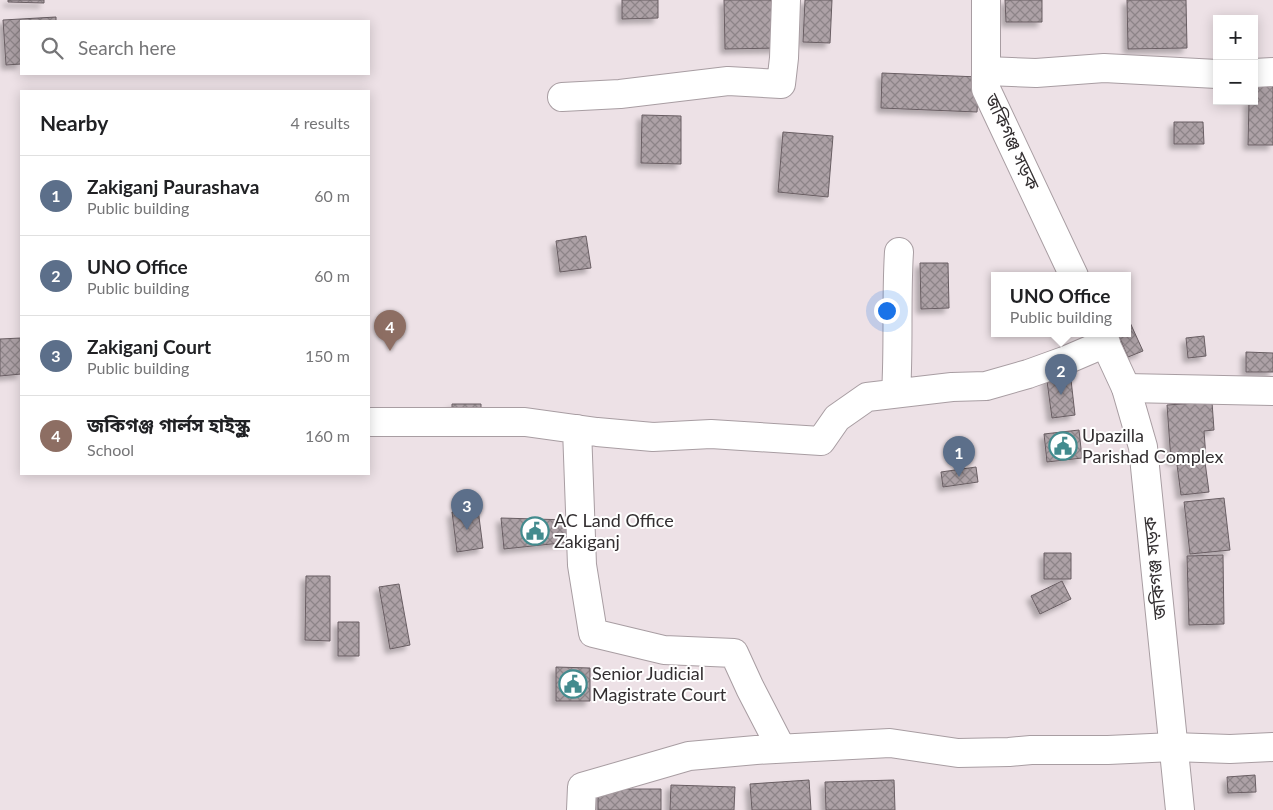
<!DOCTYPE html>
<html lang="en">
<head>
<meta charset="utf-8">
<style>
  body { margin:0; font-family:Lato,"Noto Sans Bengali",sans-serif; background:#f6f6f6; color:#202124 }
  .controls { position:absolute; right:15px; top:15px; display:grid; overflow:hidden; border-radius:0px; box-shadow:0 2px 12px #0003 }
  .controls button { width:45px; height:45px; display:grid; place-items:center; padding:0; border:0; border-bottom:1px solid #e0e0e0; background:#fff; color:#202124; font:25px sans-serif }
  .you { position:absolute; left:886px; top:310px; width:18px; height:18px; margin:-12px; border:4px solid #fff; border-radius:50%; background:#1a73e8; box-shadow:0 0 0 8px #1a73e833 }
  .badge { display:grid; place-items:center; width:32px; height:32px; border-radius:50%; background:#2563eb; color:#fff; font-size:16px; font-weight:700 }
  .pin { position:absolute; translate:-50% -41px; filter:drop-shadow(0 1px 2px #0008) }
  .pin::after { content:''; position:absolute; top:26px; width:18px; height:15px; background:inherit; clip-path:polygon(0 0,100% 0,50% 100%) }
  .popup { position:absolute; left:991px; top:272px; width:140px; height:65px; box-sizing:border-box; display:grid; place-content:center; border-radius:0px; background:#fff; filter:drop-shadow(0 1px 4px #0005); font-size:16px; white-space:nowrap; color:#757577 }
  .popup b { font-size:19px; color:#202124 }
  .popup::after { content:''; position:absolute; left:50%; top:100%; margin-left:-10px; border:10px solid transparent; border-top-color:#fff }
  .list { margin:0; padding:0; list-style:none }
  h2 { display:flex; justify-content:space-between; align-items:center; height:65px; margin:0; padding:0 20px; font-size:21px }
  h2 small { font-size:16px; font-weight:400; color:#757577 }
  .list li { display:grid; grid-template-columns:32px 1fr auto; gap:15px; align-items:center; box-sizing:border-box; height:80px; padding:0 20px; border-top:1px solid #e0e0e0 }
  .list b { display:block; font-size:19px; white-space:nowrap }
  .list p { margin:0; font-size:16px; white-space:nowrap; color:#757577 }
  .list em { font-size:16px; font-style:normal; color:#757577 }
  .icon { flex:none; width:28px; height:28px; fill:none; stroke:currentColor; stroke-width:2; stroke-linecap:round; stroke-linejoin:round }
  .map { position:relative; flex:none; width:1273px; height:810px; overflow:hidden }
  .search { position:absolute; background:#fff; box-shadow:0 2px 12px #0003; left:20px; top:20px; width:350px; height:55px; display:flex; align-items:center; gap:12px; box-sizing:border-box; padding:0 18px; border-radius:0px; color:#757577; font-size:19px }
  .panel { position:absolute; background:#fff; box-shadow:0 2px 12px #0003; left:20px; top:90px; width:350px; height:385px; border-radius:0px }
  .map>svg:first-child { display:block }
</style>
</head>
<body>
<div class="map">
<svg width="1273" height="810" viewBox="0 0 1273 810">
  <defs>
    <pattern id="building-cross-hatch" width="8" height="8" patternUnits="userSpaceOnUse" patternTransform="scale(1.25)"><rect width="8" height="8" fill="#ada1a6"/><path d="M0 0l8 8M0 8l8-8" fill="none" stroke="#8d8488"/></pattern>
    <filter id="shadow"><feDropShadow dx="-4.5" dy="4.5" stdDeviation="2.5" flood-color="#0004"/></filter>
  </defs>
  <rect width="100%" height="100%" fill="#ede1e6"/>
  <path fill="url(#building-cross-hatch)" stroke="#695e63" filter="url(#shadow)" d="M 8,0 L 44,0 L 44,3 L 8,2 Z
    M 622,0 L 658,0 L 658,18 L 622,19 Z
    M 724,0 L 778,0 L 779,48 L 725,49 Z
    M 805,0 L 832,0 L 830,43 L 803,42 Z
    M 1005,0 L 1042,0 L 1042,22 L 1006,22 Z
    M 1127,0 L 1186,0 L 1187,48 L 1128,49 Z
    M 56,17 L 56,21 L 21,21 L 21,64 L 6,65 L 3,20 Z
    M 882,73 L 979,77 L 977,112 L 881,108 Z
    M 1254,83 L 1273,83 L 1273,145 L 1248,145 L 1249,101 L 1254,101 Z
    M 642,115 L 681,116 L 681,164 L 641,163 Z
    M 1174,122 L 1203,122 L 1204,144 L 1174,144 Z
    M 783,132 L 833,136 L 828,197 L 778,192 Z
    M 586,236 L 591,268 L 560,272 L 556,241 Z
    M 920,263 L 948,263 L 949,308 L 921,309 Z
    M 1127,316 L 1143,351 L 1128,357 L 1118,334 L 1127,334 Z
    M 1204,336 L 1206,356 L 1188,358 L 1186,338 Z
    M 21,338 L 21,374 L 0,376 L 0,339 Z
    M 1246,352 L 1273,353 L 1273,372 L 1246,372 Z
    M 1070,371 L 1075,415 L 1052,418 L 1046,374 Z
    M 1212,402 L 1214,430 L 1204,431 L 1206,458 L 1171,461 L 1167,405 Z
    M 452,404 L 481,404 L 481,427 L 452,427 Z
    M 1079,430 L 1082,458 L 1047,462 L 1044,434 Z
    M 1205,462 L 1209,492 L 1181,495 L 1177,465 Z
    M 976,467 L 978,482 L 943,487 L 941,472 Z
    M 1224,498 L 1230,550 L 1190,554 L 1184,502 Z
    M 478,509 L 483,548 L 457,552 L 452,512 Z
    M 501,518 L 568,520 L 570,542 L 504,549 Z
    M 1044,553 L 1071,553 L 1071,579 L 1044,579 Z
    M 1223,555 L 1224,624 L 1189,625 L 1187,556 Z
    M 306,576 L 330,576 L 330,641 L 305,640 Z
    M 1062,581 L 1071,599 L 1040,614 L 1031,596 Z
    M 399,584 L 410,645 L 390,649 L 379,587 Z
    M 338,622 L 359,622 L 359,656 L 338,656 Z
    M 556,667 L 590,668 L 590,701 L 556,701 Z
    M 1255,775 L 1256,792 L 1228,793 L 1227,777 Z
    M 809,780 L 811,810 L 752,810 L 750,784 Z
    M 894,780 L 895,810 L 826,810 L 825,782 Z
    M 671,785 L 735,787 L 734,810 L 670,810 Z
    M 598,789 L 661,789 L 661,810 L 598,810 Z"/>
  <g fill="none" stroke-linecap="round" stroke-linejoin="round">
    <g stroke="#a89da2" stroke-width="30">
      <path id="minor" d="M 986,71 L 1036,73 L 1104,68 L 1217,74
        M 1254,73 L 1273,72
        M 562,97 L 620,94 L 728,81 L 781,84 L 784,58 L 786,0
        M 1126,388 L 1273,391
        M 896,393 C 899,346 896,299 899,252
        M 371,422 L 525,422 L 597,432 L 653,437 L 711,434 L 821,441 L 837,418 L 867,397 L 952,387 L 986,386 L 1028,374 L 1064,361 L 1106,343
        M 577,429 L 582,565 L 593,633 L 664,650 L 734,653 L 750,688 L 781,748
        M 581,810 L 582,787 L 689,756 L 756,750 L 890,743 L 958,753 L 1009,752 L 1031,750 L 1108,750 L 1173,747 L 1230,749 L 1273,747"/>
    </g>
    <g stroke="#a89da2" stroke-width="30">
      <path id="major" d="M 986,0 L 986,89 L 1074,276
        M 1101,334 L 1126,388 L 1143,447 L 1180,810"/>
    </g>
    <use href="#minor" stroke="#fff" stroke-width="28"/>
    <use href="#major" stroke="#fff" stroke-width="28"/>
  </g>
  <defs>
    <g id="civic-ring" transform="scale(1.4375)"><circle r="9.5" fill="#fff" stroke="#438b8e" stroke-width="1.5"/><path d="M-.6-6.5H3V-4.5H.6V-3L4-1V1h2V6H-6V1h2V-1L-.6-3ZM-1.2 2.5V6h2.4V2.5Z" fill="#438b8e"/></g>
  </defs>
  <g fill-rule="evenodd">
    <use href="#civic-ring" x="1063" y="446"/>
    <use href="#civic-ring" x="535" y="531"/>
    <use href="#civic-ring" x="573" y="684"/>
  </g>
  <g text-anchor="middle" stroke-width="4" stroke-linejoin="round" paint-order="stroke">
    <g font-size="18" fill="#332f31" stroke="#fff">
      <text transform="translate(1012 142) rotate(65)" y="6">জকিগঞ্জ সড়ক</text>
      <text transform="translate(1155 568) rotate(-96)" y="6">জকিগঞ্জ সড়ক</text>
    </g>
    <g font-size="18" fill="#332f31" stroke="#fff" text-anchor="start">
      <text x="1082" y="442">Upazilla<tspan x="1082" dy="21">Parishad Complex</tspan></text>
      <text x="554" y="527">AC Land Office<tspan x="554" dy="21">Zakiganj</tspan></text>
      <text x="592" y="680">Senior Judicial<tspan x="592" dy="21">Magistrate Court</tspan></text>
    </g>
  </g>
</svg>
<div class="controls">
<button>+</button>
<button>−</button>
</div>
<div class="you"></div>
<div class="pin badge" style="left:959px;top:477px;background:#5c6f8a">1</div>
<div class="pin badge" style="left:1061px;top:395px;background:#5c6f8a">2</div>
<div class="popup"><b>UNO Office</b>Public building</div>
<div class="pin badge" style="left:467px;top:530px;background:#5c6f8a">3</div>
<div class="pin badge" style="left:390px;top:351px;background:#8d6e63">4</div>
<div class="search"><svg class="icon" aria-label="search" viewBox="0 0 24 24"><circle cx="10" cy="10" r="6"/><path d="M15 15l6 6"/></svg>Search here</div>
<section class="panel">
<h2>Nearby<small>4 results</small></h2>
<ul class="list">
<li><span class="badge" style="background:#5c6f8a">1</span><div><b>Zakiganj Paurashava</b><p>Public building</p></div><em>60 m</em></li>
<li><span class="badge" style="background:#5c6f8a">2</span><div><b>UNO Office</b><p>Public building</p></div><em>60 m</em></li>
<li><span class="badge" style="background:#5c6f8a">3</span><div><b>Zakiganj Court</b><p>Public building</p></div><em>150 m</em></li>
<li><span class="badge" style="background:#8d6e63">4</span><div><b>জকিগঞ্জ গার্লস হাইস্কুল</b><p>School</p></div><em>160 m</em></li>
</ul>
</section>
</div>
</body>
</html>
